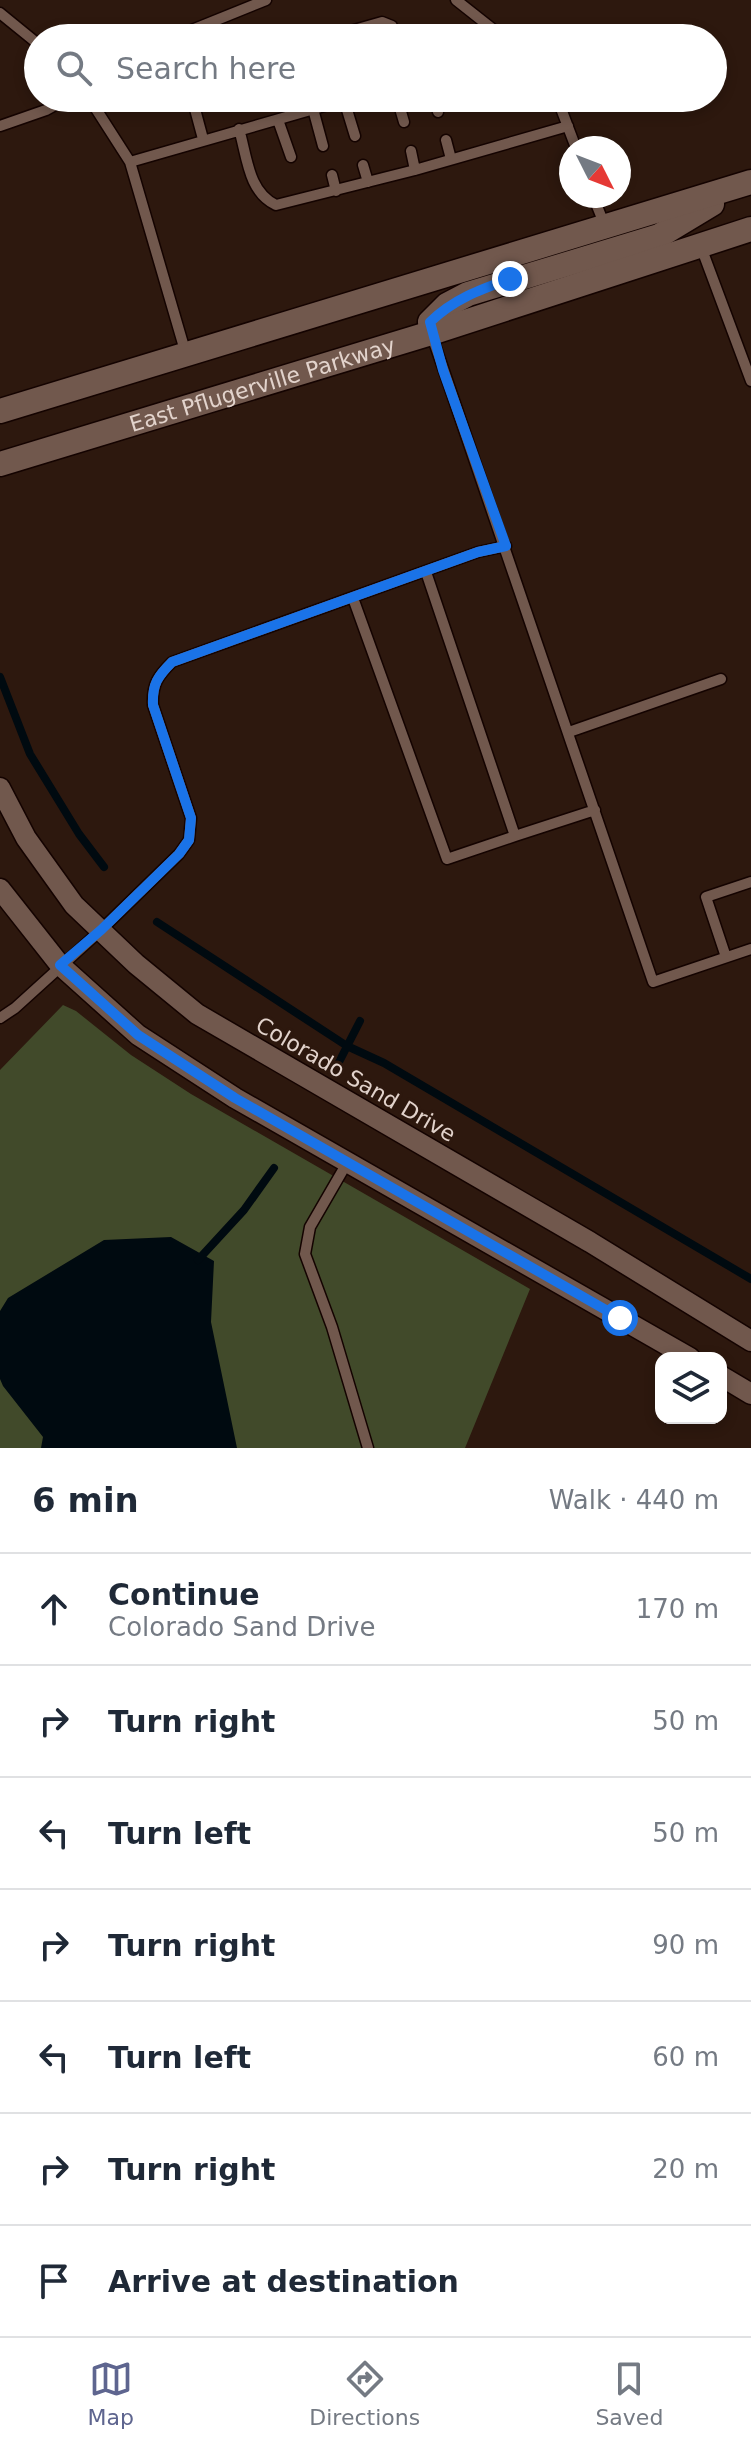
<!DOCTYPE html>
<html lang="en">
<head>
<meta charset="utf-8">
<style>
  body { margin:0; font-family:"DejaVu Sans",sans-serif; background:#f2f2f3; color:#1f2937 }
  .controls { position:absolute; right:24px; bottom:24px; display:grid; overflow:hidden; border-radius:16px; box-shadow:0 4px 12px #0003 }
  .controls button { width:72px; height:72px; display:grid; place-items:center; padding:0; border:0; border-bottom:2px solid #e0e1e3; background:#fff; color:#1f2937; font:40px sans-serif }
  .compass { position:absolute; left:559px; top:136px; width:72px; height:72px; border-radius:50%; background:#fff; box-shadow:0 4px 12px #0003; rotate:132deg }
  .stop { position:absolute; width:24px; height:24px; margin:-18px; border:6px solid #1a73e8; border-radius:50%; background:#fff }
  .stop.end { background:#1a73e8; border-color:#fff; box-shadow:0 2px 8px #0008 }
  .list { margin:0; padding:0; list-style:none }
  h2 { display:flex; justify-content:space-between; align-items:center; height:104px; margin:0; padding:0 32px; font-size:34px }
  h2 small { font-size:26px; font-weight:400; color:#747a83 }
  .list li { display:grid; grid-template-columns:52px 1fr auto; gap:24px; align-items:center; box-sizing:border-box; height:112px; padding:0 32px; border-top:2px solid #e0e1e3 }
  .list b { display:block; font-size:30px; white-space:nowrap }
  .list p { margin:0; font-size:26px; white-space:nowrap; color:#747a83 }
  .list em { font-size:26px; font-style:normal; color:#747a83 }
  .icon { flex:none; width:44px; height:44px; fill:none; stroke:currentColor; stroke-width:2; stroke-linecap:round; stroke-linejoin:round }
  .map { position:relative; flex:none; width:751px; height:1448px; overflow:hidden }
  .search { position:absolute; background:#fff; box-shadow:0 4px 12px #0003; left:24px; right:24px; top:24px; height:88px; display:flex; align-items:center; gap:20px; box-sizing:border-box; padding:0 28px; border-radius:44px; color:#747a83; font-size:30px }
  .sheet { height:888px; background:#fff }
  nav { display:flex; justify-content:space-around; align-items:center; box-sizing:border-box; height:112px; border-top:2px solid #e0e1e3; background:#fff; font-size:22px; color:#747a83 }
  nav a { display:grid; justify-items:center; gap:4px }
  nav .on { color:#5e658f }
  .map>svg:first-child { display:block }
</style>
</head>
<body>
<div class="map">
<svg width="751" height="1448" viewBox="0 0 751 1448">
  <rect width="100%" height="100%" fill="#2d180e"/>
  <path fill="#414a2a" d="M 63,1005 L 76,1011 L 131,1055 L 191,1094 L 530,1289 L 465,1448 L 0,1448 L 0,1070 Z"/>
  <path fill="#000a10" d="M 171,1237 L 214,1261 L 211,1322 L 237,1448 L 41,1448 L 43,1437 L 3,1386 L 0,1379 L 0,1311 L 8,1298 L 104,1240 Z"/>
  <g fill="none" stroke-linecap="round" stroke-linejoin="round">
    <path stroke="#000a10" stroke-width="8" d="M 0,677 L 30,754 L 79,834 L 104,867
      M 157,922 L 347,1046 L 384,1063 L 751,1279
      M 338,1064 L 360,1021
      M 198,1260 L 244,1210 L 274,1168"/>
    <g stroke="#140300" stroke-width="13">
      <path id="service" d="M 456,0 L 504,38
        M 0,13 L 38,44
        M 172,38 L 266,0
        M 326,38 L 382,22 L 392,26 L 396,38
        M 89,98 L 130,162 L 186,354
        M 192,98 L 203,139
        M 397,98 L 404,122
        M 434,98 L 438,112
        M 557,98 L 576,148
        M 344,100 L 355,136
        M 313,109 L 323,146
        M 278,120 L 291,157
        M 0,126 L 46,110 L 68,98
        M 239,129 C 247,156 248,192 276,205 L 415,170 L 568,126
        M 446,140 L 451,159
        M 411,151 L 415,170
        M 130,162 L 352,98
        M 363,165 L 368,182
        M 332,175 L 336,191
        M 593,196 L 605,226
        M 701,247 L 751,381
        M 431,333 L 653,982 L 751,949
        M 426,572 L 515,836 L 595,810
        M 353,598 L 447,859 L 515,836
        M 569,732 L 721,679
        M 726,957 L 706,897 L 751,882
        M 0,1018 L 15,1008 L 101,930 L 179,854 L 189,840 L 191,818 L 153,705 C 152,684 158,676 172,662 L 478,552 L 506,546
        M 347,1163 L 310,1227 L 305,1254 L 332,1327 L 368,1448"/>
    </g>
    <g stroke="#140300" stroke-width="23">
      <path id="minor" d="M 0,788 L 26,838 L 74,905 L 136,964 L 197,1014 L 590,1242 L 751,1341
        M 0,889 L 60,965 L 138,1035 L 235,1098 L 690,1358
        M 721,1376 L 751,1394"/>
    </g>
    <g stroke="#140300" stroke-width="27">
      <g id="tertiary">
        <path d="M 431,333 L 430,322 L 447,305 L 468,294 L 659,236 L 712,204"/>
        <path d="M 0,411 L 751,182"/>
        <path id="s1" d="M 0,464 L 431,333 L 751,229"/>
      </g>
    </g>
    <use href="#service" stroke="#71584d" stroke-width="10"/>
    <use href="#minor" stroke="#71584d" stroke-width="20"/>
    <use href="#tertiary" stroke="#71584d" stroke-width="24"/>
  </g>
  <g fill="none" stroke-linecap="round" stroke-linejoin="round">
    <path stroke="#1a73e8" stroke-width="10" d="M 510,279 C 479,290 454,299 430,322 L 443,370 L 506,546 L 478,552 L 172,662 C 158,676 152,684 153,705 L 191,818 L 189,840 L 179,854 L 101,930 L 60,965 L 138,1035 L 235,1098 L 620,1318"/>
  </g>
  <g text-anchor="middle" stroke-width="6" stroke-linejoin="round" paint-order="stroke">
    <g font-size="22" fill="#e2d3cc" stroke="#2d180e">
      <text dy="8" stroke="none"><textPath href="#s1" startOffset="274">East Pflugerville Parkway</textPath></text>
      <text transform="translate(356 1079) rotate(30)" y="8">Colorado Sand Drive</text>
    </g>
  </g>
</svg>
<div class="controls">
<button><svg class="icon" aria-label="layers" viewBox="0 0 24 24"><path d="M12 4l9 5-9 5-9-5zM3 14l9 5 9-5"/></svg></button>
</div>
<svg class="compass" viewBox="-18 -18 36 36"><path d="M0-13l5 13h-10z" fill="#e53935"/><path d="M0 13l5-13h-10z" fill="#747a83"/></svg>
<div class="stop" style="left:620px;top:1318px"></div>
<div class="stop end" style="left:510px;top:279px"></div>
<div class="search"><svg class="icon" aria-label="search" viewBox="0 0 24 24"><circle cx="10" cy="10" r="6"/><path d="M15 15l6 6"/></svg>Search here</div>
</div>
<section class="sheet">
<h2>6 min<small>Walk · 440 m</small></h2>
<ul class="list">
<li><svg class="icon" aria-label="ahead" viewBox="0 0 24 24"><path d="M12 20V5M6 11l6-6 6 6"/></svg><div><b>Continue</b><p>Colorado Sand Drive</p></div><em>170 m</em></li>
<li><svg class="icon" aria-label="right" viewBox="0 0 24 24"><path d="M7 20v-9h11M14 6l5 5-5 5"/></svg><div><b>Turn right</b></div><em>50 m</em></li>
<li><svg class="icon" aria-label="left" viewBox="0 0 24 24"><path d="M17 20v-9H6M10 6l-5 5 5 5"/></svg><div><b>Turn left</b></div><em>50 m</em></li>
<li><svg class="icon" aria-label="right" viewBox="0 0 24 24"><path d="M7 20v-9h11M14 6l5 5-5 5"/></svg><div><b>Turn right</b></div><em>90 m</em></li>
<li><svg class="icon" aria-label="left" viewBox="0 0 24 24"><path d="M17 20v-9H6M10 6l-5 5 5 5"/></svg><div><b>Turn left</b></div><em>60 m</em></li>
<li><svg class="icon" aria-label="right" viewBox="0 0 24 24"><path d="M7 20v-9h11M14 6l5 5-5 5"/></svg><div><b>Turn right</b></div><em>20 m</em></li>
<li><svg class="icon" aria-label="arrive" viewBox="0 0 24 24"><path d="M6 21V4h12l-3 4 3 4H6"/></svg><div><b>Arrive at destination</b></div></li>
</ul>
</section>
<nav>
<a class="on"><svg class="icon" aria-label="map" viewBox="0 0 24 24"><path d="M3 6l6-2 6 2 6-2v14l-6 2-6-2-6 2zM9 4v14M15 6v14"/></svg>Map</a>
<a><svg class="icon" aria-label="directions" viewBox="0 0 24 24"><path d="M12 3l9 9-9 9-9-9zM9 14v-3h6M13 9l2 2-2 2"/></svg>Directions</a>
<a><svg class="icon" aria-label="saved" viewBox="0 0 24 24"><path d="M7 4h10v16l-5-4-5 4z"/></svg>Saved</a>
</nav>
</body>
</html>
